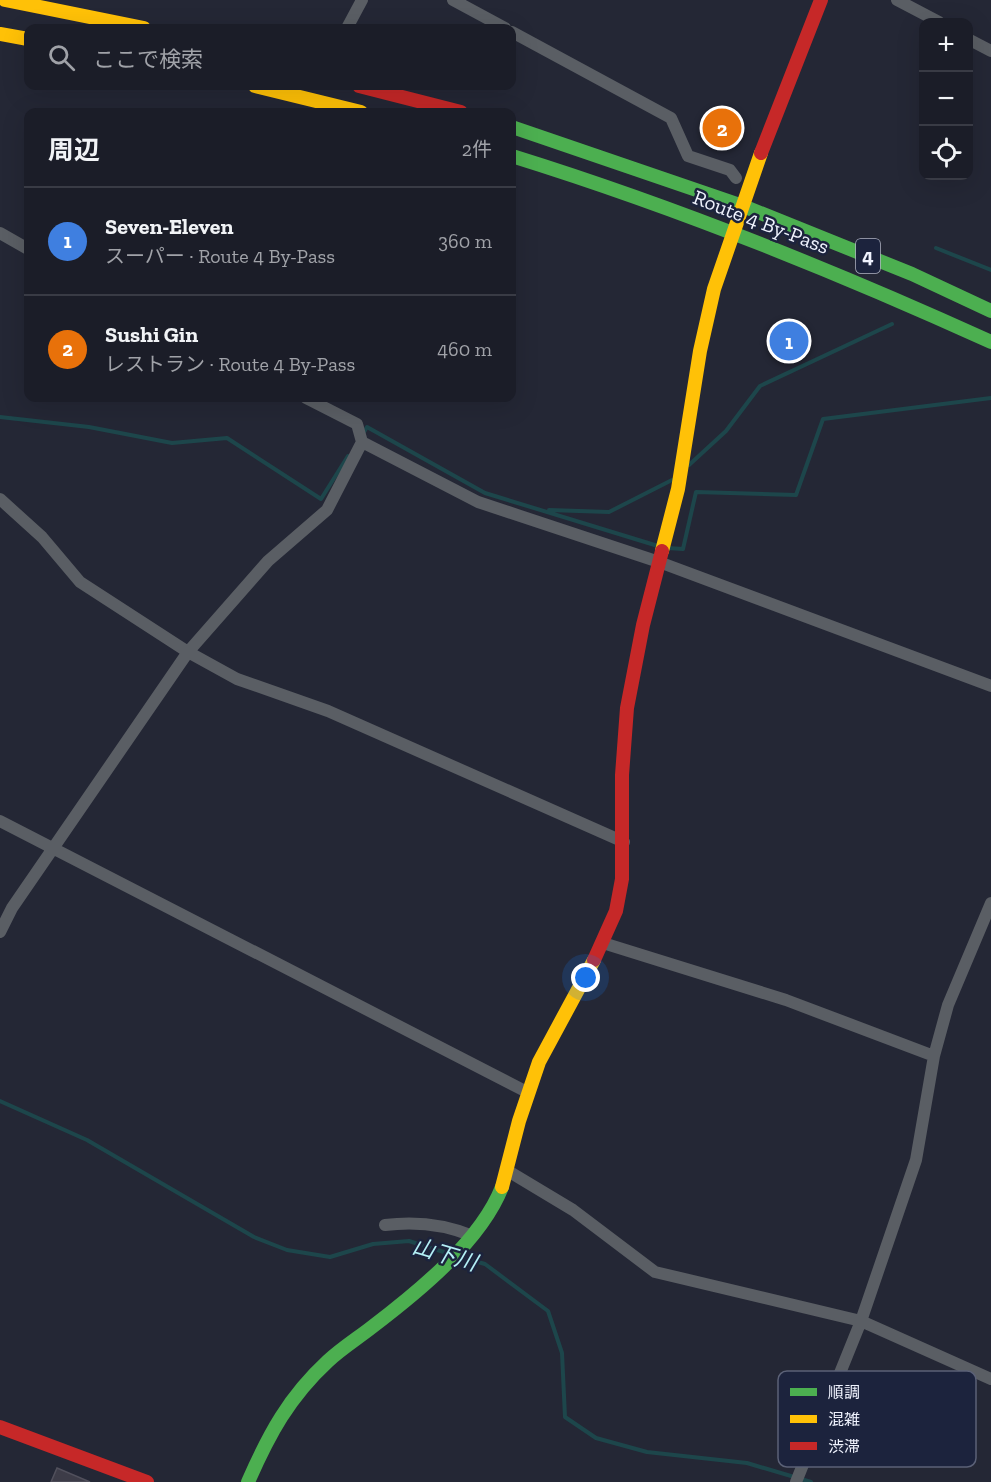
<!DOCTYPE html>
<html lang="ja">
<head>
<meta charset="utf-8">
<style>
  body { margin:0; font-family:"Zilla Slab","Noto Sans JP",serif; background:#282a34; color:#f1f3f6 }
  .controls { position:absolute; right:18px; top:18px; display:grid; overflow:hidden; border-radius:12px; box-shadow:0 6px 24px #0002 }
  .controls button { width:54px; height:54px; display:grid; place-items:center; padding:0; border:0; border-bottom:2px solid #393b45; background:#1b1d28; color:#f1f3f6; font:30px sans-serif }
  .you { position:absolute; left:586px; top:978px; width:21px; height:21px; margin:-15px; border:4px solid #fff; border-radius:50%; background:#1a73e8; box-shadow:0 0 0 9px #1a73e833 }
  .badge { display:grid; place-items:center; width:39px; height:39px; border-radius:50%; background:#0f766e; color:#fff; font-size:20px; font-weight:700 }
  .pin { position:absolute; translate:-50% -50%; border:3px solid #fff; box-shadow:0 2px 6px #0006 }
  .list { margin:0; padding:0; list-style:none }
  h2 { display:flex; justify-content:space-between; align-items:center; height:78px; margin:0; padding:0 24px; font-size:26px }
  h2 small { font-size:20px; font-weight:400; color:#a0a2a8 }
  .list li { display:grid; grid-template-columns:39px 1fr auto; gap:18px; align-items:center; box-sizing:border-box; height:108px; padding:0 24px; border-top:2px solid #393b45 }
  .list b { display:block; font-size:22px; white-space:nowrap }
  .list p { margin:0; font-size:20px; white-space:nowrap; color:#a0a2a8 }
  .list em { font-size:20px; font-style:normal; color:#a0a2a8 }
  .icon { flex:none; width:33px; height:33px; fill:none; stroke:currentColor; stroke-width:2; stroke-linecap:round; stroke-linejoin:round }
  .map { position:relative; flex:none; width:991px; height:1482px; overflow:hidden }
  .search { position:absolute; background:#1b1d28; box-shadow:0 6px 24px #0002; left:24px; top:24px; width:492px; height:66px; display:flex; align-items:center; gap:15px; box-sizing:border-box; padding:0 21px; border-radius:12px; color:#a0a2a8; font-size:22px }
  .panel { position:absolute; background:#1b1d28; box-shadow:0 6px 24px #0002; left:24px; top:108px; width:492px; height:294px; border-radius:12px }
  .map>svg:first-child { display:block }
</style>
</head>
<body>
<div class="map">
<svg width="991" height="1482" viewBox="0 0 991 1482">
  <rect width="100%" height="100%" fill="#242735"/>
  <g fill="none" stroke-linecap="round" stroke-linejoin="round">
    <path stroke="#1d464b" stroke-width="4" d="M 936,248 L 991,270
      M 0,417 L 89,427 L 172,443 L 227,438 L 321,499 L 348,456
      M 364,432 L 367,427 L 485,493 L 658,546
      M 689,465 L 726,431 L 760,386 L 892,324
      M 549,510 L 609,512 L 672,480
      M 668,548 L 683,549 L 696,492 L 796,495 L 823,419 L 991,398
      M 0,1101 L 87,1140 L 254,1237 L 287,1250 L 330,1257 L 373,1244 L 409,1241 L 450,1254
      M 460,1257 L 485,1264 L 548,1311 L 562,1353 L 565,1417 L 596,1438 L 647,1452 L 747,1463 L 811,1482"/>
  </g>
  <path fill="#3d3c48" stroke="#51505c" stroke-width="1.5" d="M 776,325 L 809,339 L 802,357 L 768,344 Z
    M 57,1468 L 90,1482 L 51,1482 Z"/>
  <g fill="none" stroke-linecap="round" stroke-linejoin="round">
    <path stroke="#5a5e64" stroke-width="12" d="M 453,0 L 505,28
      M 897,0 L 939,22
      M 347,28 L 362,0
      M 512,32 L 671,118 L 688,156 L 730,170 L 736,178
      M 968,39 L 991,51
      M 0,233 L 28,249
      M 306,398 L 357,424 L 362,442 L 478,502 L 659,562 L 991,686
      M 0,499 L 42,537 L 80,582 L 188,652 L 237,679 L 328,711 L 624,842
      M 0,821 L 527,1092
      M 0,932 L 12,908 L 188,652 L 268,561 L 327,510 L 362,442
      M 603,943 L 786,1000 L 934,1056
      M 508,1171 L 573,1210 L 655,1272 L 861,1321 L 991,1379
      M 385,1225 C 416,1221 444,1224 473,1236
      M 796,1482 L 861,1321 L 916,1160 L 934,1056 L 948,1005 L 991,903"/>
    <path stroke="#4caf50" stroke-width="14" d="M 512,127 L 743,206 L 912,274 L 991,311
      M 512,156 C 676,207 835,271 991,342
      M 248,1482 C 269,1434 289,1397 328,1361 C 342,1348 358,1338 372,1327 C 418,1292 481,1241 502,1187"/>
    <path stroke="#ffc107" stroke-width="14" d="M 5,0 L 144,28
      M 0,34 L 28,39
      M 255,86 L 361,112
      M 662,551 L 678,489 L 700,351 L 714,289 L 761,153
      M 502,1187 L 519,1121 L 539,1062 L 594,960"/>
    <path stroke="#c62828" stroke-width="14" d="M 359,86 L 461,112
      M 761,153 L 821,0
      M 594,960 L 616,911 L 622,879 L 622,775 L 627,708 L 643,625 L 662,551
      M 0,1427 L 147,1482"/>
  </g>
  <g text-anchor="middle" stroke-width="5" stroke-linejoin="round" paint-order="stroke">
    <rect fill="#1c233d" stroke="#b0b4c3" stroke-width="1.5" x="856" y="239" width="24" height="34" rx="4.5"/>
    <g font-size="20" font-weight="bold" fill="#eff2fd">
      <text x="868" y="263">4</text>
    </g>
    <g font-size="21" fill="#eff2fd" stroke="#1c233d">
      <text transform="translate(761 222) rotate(21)" y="7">Route 4 By-Pass</text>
    </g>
    <g font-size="22" font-style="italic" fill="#b4f0f6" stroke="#1c233d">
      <text transform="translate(445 1254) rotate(16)" y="8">山下川</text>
    </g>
  </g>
  <rect x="778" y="1371" width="198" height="96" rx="9" fill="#1c233d" stroke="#5b6177" stroke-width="1.5"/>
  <rect x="790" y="1388" width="27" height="8" fill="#4caf50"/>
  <rect x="790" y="1415" width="27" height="8" fill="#ffc107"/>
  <rect x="790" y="1442" width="27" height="8" fill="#c62828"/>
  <g font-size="16" fill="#eff2fd">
    <text x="828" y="1398">順調</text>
    <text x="828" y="1425">混雑</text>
    <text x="828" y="1452">渋滞</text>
  </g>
</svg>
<div class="controls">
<button>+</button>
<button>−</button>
<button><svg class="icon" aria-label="locate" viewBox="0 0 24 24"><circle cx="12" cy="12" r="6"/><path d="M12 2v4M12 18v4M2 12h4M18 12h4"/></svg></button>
</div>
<div class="you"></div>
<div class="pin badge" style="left:789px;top:341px;background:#3f7fe0">1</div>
<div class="pin badge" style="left:722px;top:128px;background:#e8710a">2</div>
<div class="search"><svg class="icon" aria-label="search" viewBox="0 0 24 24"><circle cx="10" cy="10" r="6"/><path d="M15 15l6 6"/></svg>ここで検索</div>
<section class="panel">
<h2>周辺<small>2件</small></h2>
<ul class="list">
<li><span class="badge" style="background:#3f7fe0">1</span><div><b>Seven-Eleven</b><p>スーパー · Route 4 By-Pass</p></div><em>360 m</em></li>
<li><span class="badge" style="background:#e8710a">2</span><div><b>Sushi Gin</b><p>レストラン · Route 4 By-Pass</p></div><em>460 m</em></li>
</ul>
</section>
</div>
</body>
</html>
